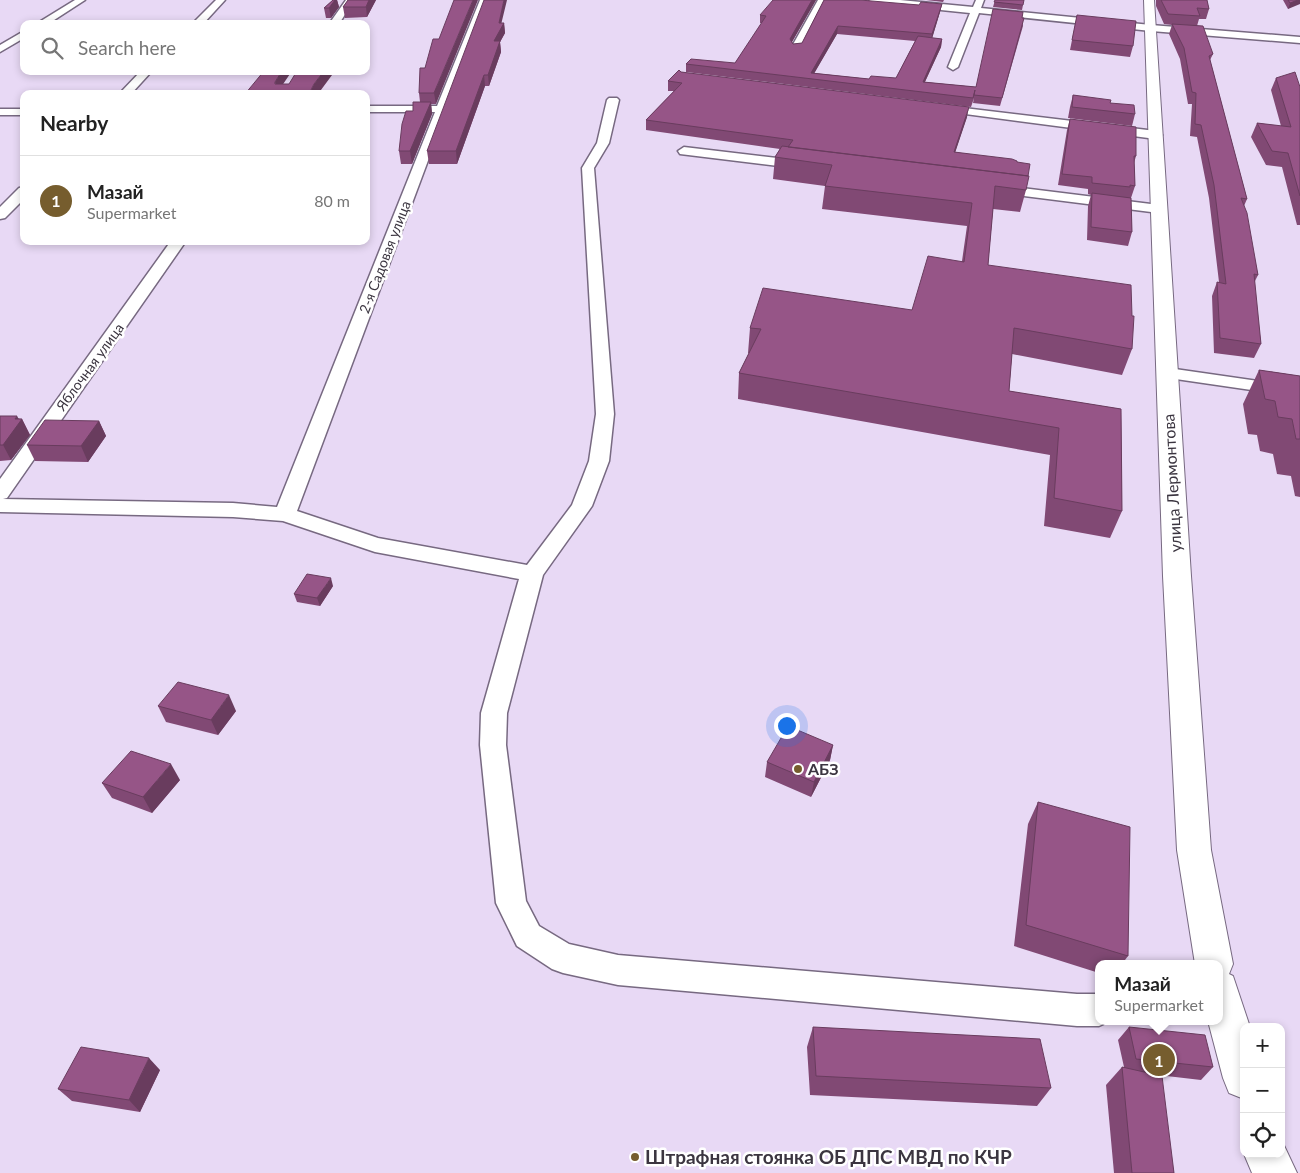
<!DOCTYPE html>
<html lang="en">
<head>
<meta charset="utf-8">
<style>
  body { margin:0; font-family:Lato,sans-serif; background:#f2f2f2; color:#222 }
  .controls { position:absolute; right:15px; bottom:15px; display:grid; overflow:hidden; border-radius:10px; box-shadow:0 2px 8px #0003 }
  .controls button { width:45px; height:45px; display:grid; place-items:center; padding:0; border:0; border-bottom:1px solid #e0e0e0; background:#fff; color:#222; font:25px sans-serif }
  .you { position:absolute; left:786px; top:725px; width:18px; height:18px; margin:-12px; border:4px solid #fff; border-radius:50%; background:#1a73e8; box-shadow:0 0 0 8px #1a73e833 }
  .badge { display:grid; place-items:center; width:32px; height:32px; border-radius:50%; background:#765d2e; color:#fff; font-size:16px; font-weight:700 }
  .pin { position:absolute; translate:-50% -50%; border:2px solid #fff; box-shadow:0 1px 5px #0006 }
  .popup { position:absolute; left:1095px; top:960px; width:128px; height:65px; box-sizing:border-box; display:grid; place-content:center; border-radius:10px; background:#fff; filter:drop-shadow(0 1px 4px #0005); font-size:16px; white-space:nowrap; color:#767676 }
  .popup b { font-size:19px; color:#222 }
  .popup::after { content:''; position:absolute; left:50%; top:100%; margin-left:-10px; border:10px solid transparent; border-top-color:#fff }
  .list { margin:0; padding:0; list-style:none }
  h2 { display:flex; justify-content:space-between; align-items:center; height:65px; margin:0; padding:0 20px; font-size:21px }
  h2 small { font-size:16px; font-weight:400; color:#767676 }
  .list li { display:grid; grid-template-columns:32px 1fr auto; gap:15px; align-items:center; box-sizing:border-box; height:90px; padding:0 20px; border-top:1px solid #e0e0e0 }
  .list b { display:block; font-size:19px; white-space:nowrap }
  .list p { margin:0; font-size:16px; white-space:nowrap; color:#767676 }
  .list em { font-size:16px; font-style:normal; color:#767676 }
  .icon { flex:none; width:28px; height:28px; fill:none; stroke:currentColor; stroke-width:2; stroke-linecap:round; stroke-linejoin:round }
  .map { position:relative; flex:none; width:1300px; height:1173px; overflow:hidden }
  .search { position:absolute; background:#fff; box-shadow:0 2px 8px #0003; left:20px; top:20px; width:350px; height:55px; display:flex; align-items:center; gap:12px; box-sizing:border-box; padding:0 18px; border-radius:10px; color:#767676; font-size:19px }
  .panel { position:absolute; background:#fff; box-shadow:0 2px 8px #0003; left:20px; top:90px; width:350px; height:155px; border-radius:10px }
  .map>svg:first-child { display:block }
</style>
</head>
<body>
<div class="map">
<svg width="1300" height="1173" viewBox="0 0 1300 1173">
  <rect width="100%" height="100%" fill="#e8d9f5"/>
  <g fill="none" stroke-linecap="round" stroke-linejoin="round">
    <g stroke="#776981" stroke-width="3">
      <path id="street" d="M 75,0 L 85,0 L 48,24 L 36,24 Z
        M 216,0 L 225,0 L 203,24 L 192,24 Z
        M 346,0 L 354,0 L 339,24 L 329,24 Z
        M 480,0 L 488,0 L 297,511 L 378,538 L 527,565 L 572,505 L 589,461 L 596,414 L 582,168 L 597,143 L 607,100 L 609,98 L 617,98 L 619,100 L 609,143 L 594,168 L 614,414 L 609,461 L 592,506 L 543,575 L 507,713 L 506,745 L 526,901 L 539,926 L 569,944 L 618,955 L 1077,994 L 1099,994 L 1099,1021 L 1110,1021 L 1099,1026 L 1077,1026 L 618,985 L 563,973 L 552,969 L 517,946 L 496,903 L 480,745 L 481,713 L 519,579 L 375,552 L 283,521 L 233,517 L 0,512 L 0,479 L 171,241 L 186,241 L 7,498 L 3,499 L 233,503 L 277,507 L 435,112 L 366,112 L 366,106 L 437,106 Z
        M 818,0 L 826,0 L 801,48 L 800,50 L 792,50 L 791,48 Z
        M 869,0 L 900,0 L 973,7 L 976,0 L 984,0 L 981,8 L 1151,25 L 1300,37 L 1300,43 L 1151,31 L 979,13 L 958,67 L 953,70 L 948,67 L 970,13 L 873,3 Z
        M 24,31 L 24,38 L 0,52 L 0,45 Z
        M 141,71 L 152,71 L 131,94 L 119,94 Z
        M 939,105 L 1156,131 L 1162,135 L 1156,139 L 935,110 L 933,108 Z
        M 0,109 L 24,109 L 24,115 L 0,115 Z
        M 684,147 L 803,161 L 809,165 L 803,169 L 680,154 L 678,151 Z
        M 997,185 L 1159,205 L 1166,209 L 1159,213 L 992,192 L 990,189 Z
        M 24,187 L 24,199 L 5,218 L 0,219 L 0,207 L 19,188 Z
        M 1168,368 L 1300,387 L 1300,397 L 1162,377 L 1159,373 L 1162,369 Z"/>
    </g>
    <g stroke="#776981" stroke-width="2">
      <path id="secondary" d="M 1144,0 L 1154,0 L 1191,576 L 1211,850 L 1233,964 L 1229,974 L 1233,976 L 1250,1027 L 1244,1027 L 1244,1099 L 1229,1093 L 1223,1078 L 1208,1021 L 1219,1021 L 1219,964 L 1195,964 L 1177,850 L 1163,576 Z
        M 1281,1139 L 1297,1173 L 1252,1173 L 1244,1154 L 1281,1154 Z"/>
    </g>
    <use href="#street" fill="#fff" fill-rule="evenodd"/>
    <use href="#secondary" fill="#fff" fill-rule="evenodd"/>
  </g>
  <path fill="#814974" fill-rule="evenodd" d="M 333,0 L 337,0 L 339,7 L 331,18 L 326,18 L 324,8 Z
    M 348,0 L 376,0 L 367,17 L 345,18 L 343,7 Z
    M 816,0 L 792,42 L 793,44 L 802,43 L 824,0 L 919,5 L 942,4 L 940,12 L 932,38 L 942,39 L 941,47 L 925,82 L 976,87 L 1022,18 L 1023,26 L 1000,106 L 973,103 L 974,98 L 971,107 L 686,72 L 686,64 L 735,63 L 762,23 L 760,23 L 760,15 ZM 837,34 L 915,41 L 896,78 L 869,79 L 814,73 Z
    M 926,0 L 944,0 L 943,2 Z
    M 995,0 L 1023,5 L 1022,10 L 993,7 Z
    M 1156,0 L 1207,0 L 1209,9 L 1206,19 L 1199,19 L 1197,26 L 1213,54 L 1210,60 L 1247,199 L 1244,206 L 1258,275 L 1254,283 L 1261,344 L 1254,358 L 1214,353 L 1212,296 L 1217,282 L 1219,282 L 1209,198 L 1197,137 L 1190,136 L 1192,104 L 1188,104 L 1180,59 L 1169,34 L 1172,25 L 1164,24 L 1156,6 Z
    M 1283,0 L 1300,0 L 1288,9 Z
    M 1077,15 L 1133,46 L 1130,57 L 1070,50 Z
    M 502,23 L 504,23 L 505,33 L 500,42 L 501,52 L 489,86 L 485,86 L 457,164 L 429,164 L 427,151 Z
    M 439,39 L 436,104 L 431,104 L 432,114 L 412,164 L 401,164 L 399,151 L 413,111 L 420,102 L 419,93 L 425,68 Z
    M 681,72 L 967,117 L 955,152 L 1017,162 L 1026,190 L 1020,212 L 993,209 L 988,265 L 1132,349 L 1122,375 L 1012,354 L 1009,391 L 1121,409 L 1122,511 L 1110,538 L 1044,526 L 1050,455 L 738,399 L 739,373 L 749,353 L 748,353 L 750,328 L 912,310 L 962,261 L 967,226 L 822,209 L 825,186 L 773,179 L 775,157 L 780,149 L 646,130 L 646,120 L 674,91 L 668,91 L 668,81 Z
    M 1276,78 L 1300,87 L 1300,225 L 1297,225 L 1282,167 L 1266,165 L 1251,137 L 1257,123 L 1281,126 L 1271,90 Z
    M 1073,95 L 1110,103 L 1135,114 L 1132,126 L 1068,118 L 1070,107 Z
    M 1070,119 L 1136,156 L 1134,163 L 1135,186 L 1131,198 L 1132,232 L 1128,246 L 1087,240 L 1088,206 L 1091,195 L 1088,194 L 1088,189 L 1058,185 L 1067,130 Z
    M 1259,370 L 1300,376 L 1300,497 L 1295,496 L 1291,476 L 1277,474 L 1273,454 L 1260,451 L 1257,435 L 1248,434 L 1243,404 Z
    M 0,416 L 22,419 L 30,435 L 11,460 L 0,461 Z
    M 99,421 L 106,436 L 88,462 L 35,461 L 27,445 Z
    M 333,586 L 320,606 L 297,602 L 294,594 Z
    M 158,706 L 236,711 L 218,735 L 166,722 Z
    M 833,745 L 830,760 L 811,797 L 765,777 L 767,762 Z
    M 180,780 L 152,813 L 112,798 L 102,783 Z
    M 1038,802 L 1128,956 L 1122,964 L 1099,964 L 1099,973 L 1014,946 L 1028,824 Z
    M 813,1027 L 1051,1088 L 1037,1106 L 810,1095 L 807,1047 Z
    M 1129,1027 L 1213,1067 L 1201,1080 L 1158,1075 L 1174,1173 L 1114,1173 L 1106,1085 L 1122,1067 L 1124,1067 L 1118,1040 Z
    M 160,1070 L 140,1112 L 72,1101 L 58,1089 Z"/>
  <path fill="#693c5e" d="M 335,0 L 337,0 L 339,7 L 331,18 L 329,8 Z
    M 369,0 L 376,0 L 367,17 L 366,7 Z
    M 473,0 L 478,0 L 436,104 L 434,93 Z
    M 504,0 L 507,0 L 500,29 L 504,23 L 505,33 L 500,42 L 501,52 L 489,86 L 488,75 L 494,41 Z
    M 812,0 L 816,0 L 789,47 L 790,39 Z
    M 1298,0 L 1300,0 L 1300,4 L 1288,9 L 1290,3 Z
    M 942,4 L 940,12 L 931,42 L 932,34 Z
    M 838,26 L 837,34 L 811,79 L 811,73 Z
    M 942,39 L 941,47 L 921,90 L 923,82 Z
    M 282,71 L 292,71 L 277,93 L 275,82 Z
    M 324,71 L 335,71 L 318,94 L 309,94 L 314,84 Z
    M 484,75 L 485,86 L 457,164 L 456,151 Z
    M 431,102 L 432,114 L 412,164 L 410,151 Z
    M 969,107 L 967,117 L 952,162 L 954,152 Z
    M 17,416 L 20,421 L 22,419 L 30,435 L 11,460 L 3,445 L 15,419 Z
    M 99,421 L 106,436 L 88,462 L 81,446 Z
    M 331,578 L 333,586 L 320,606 L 317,598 Z
    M 229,695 L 236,711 L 218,735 L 211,720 Z
    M 833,745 L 830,760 L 811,797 L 814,782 Z
    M 171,764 L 180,780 L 152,813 L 143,797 Z
    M 149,1058 L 160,1070 L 140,1112 L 129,1100 Z"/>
  <path fill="#965587" stroke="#693c5e" d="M 333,0 L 335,0 L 329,8 L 324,8 Z
    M 348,0 L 369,0 L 366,7 L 343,7 Z
    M 454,0 L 473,0 L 434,93 L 419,93 L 420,68 L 425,68 L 433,39 L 439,39 Z
    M 484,0 L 504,0 L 499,23 L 504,23 L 494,41 L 500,41 L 488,75 L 484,75 L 456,151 L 427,151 Z
    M 773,0 L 812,0 L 790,39 L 793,44 L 802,43 L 824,0 L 860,0 L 919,5 L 921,2 L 942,4 L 932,34 L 838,26 L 811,73 L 869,79 L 871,76 L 896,78 L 918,36 L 942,39 L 923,82 L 976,87 L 993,9 L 1023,12 L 1022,18 L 1024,18 L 1002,98 L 974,95 L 975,90 L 973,98 L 686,64 L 691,59 L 735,63 L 766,16 L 760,15 Z
    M 995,0 L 1024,0 L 1023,5 L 994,2 Z
    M 1161,0 L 1207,0 L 1209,9 L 1197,8 L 1200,16 L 1168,14 Z
    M 1288,0 L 1298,0 L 1290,3 Z
    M 1077,15 L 1136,21 L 1133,46 L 1072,40 Z
    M 1172,24 L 1203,26 L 1213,54 L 1209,56 L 1247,199 L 1241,198 L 1247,213 L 1258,275 L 1254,274 L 1261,344 L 1220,338 L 1217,282 L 1226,284 L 1214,185 L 1201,125 L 1195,124 L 1196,93 L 1192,92 L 1184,48 Z
    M 679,70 L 681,72 L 969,107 L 954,152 L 1012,159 L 1017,161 L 1017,162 L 1030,164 L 1028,176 L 788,147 L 793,140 L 646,120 L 682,83 L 668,81 Z
    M 264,71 L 282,71 L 275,82 L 275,84 L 289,84 L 297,71 L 324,71 L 314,84 L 309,94 L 245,94 Z
    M 1295,72 L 1300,87 L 1300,196 L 1288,153 L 1272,151 L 1257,123 L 1291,127 L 1276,78 Z
    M 1073,95 L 1111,100 L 1110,103 L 1134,105 L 1135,114 L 1072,107 Z
    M 413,102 L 431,102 L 410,151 L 399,151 L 402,124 L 406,111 L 413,111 Z
    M 1070,119 L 1136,127 L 1136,156 L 1134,156 L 1135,186 L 1130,185 L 1130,187 L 1092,183 L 1092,177 L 1062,174 Z
    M 782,146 L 1029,176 L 1026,190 L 995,186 L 988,265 L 1131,285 L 1132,316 L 1134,316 L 1132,349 L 1014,328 L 1009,391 L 1121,409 L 1122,511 L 1054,498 L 1059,428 L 739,373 L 761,329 L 750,328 L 763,288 L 912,310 L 928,256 L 964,262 L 972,203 L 825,186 L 832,165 L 775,157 Z
    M 1092,193 L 1131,198 L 1132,232 L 1091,227 Z
    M 1259,370 L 1300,376 L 1300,439 L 1296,439 L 1292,419 L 1278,417 L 1275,401 L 1265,399 Z
    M 0,416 L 17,416 L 15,419 L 22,419 L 3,445 L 0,445 Z
    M 45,420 L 99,421 L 81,446 L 27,445 Z
    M 307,574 L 331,578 L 317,598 L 294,594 Z
    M 178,682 L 229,695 L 211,720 L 158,706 Z
    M 788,726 L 833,745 L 814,782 L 767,762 Z
    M 131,751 L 171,764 L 143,797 L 102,783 Z
    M 1038,802 L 1130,827 L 1128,956 L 1026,925 Z
    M 813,1027 L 1040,1039 L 1051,1088 L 816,1076 Z
    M 1129,1027 L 1205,1035 L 1213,1067 L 1136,1059 Z
    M 81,1047 L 149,1058 L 129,1100 L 58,1089 Z
    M 1122,1067 L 1162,1076 L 1174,1173 L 1132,1173 Z"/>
  <g fill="#765d2e" stroke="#fff" stroke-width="2">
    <circle cx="798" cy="769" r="5"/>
    <circle cx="635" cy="1157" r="5"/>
  </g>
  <g text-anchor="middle" stroke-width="5" stroke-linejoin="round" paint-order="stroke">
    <g font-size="14" fill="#3b3540" stroke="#fff">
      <text transform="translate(385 257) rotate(-69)" y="5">2-я Садовая улица</text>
      <text transform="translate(90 367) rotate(-54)" y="5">Яблочная улица</text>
    </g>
    <g font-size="16" fill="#3b3540" stroke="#fff">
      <text transform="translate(1172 483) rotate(-93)" y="6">улица Лермонтова</text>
    </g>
    <g font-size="16" font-weight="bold" fill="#3b3540" stroke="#fff" text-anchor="start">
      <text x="808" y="775">АБЗ</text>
    </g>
    <g font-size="19" font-weight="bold" fill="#3b3540" stroke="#fff" text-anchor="start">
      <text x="645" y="1164">Штрафная стоянка ОБ ДПС МВД по КЧР</text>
    </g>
  </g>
</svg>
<div class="controls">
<button>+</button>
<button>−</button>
<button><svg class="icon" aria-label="locate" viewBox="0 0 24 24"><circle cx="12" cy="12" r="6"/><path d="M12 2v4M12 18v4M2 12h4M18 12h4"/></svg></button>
</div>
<div class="you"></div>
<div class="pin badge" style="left:1159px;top:1060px">1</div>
<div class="popup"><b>Мазай</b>Supermarket</div>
<div class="search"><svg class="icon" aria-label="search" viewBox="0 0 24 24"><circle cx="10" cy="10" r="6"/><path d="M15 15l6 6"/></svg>Search here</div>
<section class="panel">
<h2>Nearby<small></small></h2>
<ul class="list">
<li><span class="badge">1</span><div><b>Мазай</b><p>Supermarket</p></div><em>80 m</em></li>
</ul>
</section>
</div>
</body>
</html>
